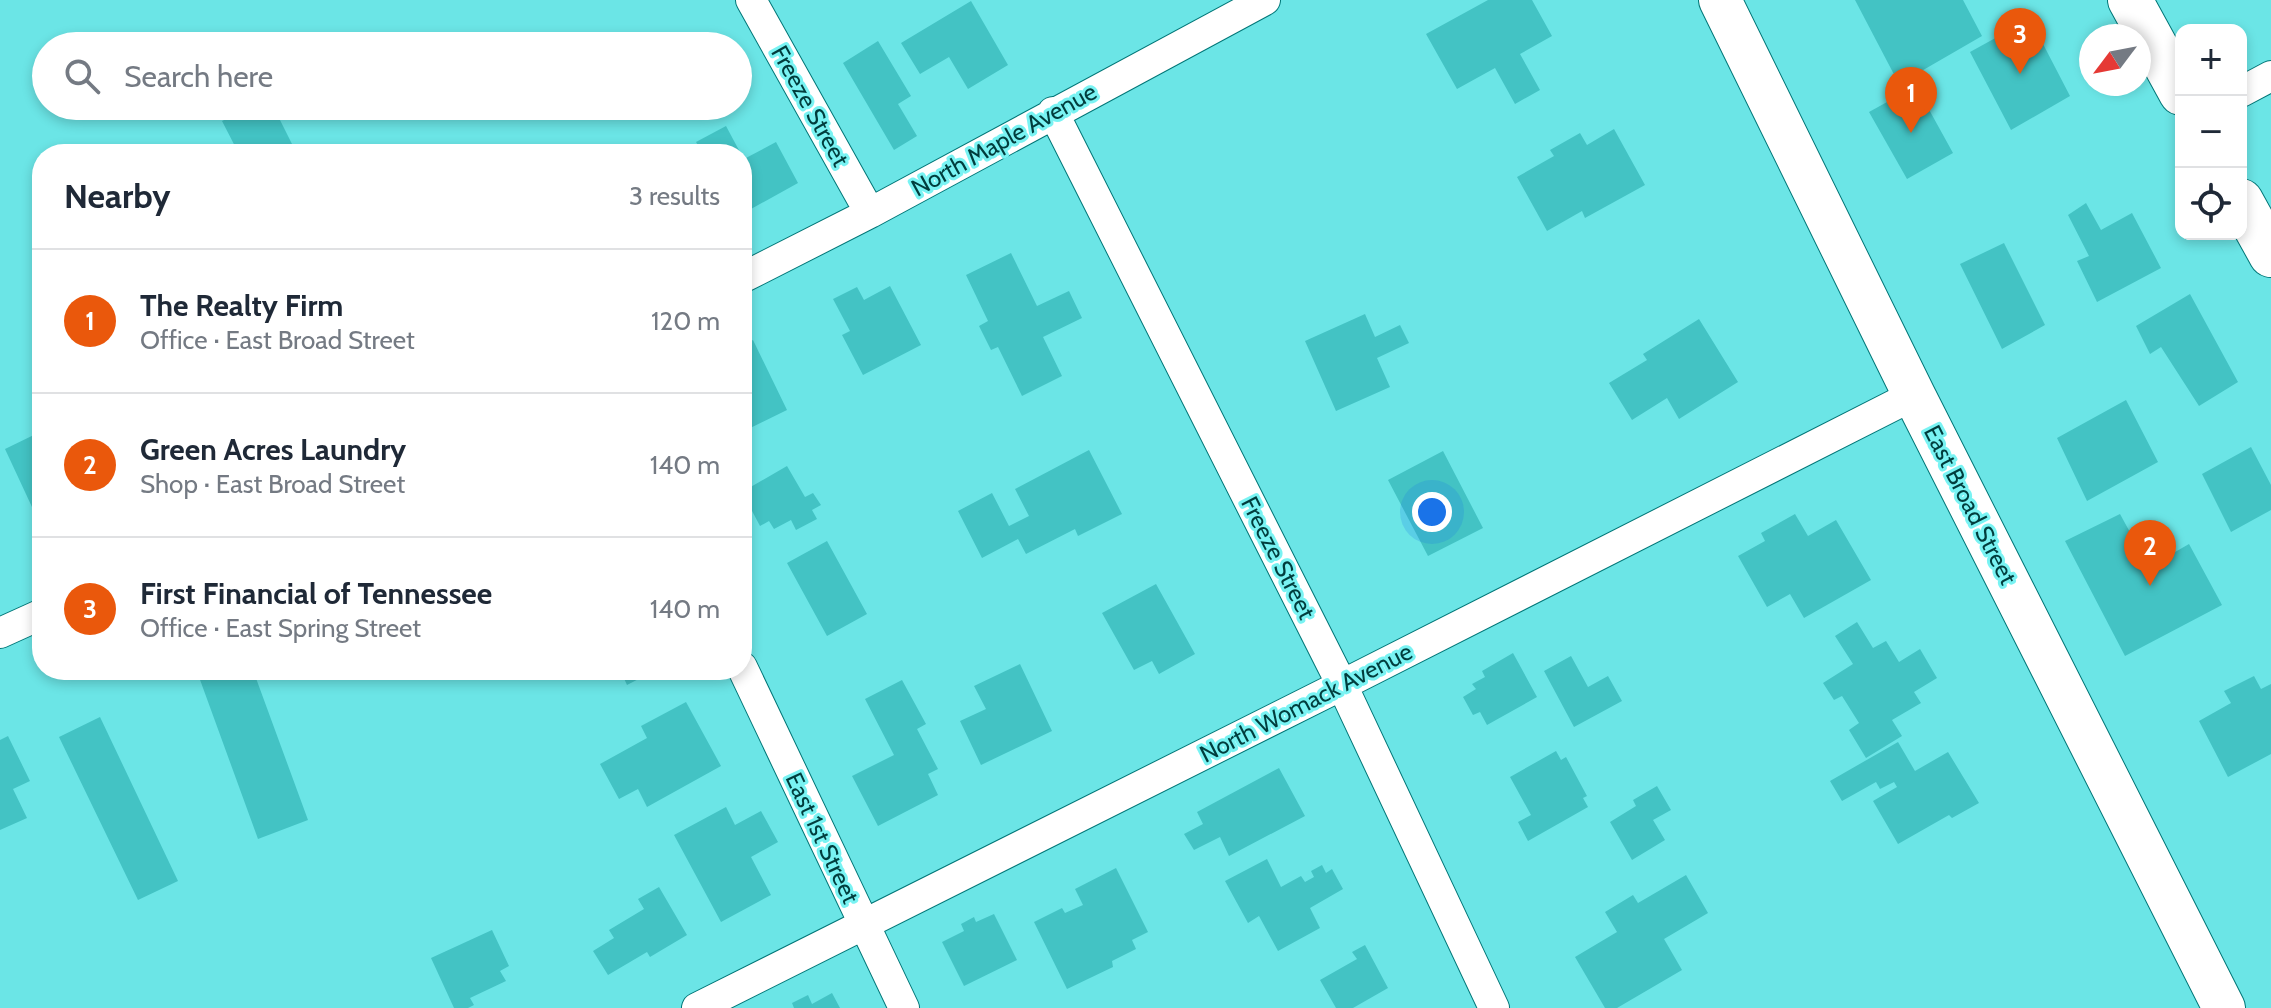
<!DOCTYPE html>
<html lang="en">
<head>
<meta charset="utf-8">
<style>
  body { margin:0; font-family:Cabin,sans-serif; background:#f2f2f3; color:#1f2937 }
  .controls { position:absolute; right:24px; top:24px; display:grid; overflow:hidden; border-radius:16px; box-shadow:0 4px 12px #0003 }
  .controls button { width:72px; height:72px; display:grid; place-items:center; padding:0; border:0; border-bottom:2px solid #e0e1e3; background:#fff; color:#1f2937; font:40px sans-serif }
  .compass { position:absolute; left:2079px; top:24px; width:72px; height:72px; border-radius:50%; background:#fff; box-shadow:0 4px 12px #0003; rotate:238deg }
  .you { position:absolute; left:1432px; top:512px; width:28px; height:28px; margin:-20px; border:6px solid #fff; border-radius:50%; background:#1a73e8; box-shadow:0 0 0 12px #1a73e833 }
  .badge { display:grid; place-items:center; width:52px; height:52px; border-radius:50%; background:#ea580c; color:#fff; font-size:26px; font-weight:700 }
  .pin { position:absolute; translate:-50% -66px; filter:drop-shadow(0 2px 4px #0008) }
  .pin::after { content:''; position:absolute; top:42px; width:28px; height:24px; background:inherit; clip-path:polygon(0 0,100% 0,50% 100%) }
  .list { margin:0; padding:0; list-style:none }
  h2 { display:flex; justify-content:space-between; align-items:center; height:104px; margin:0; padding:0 32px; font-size:34px }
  h2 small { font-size:26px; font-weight:400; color:#747a83 }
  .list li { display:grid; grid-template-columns:52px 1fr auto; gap:24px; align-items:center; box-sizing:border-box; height:144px; padding:0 32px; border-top:2px solid #e0e1e3 }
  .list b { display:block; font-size:30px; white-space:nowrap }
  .list p { margin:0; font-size:26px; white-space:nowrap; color:#747a83 }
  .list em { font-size:26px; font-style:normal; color:#747a83 }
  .icon { flex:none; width:44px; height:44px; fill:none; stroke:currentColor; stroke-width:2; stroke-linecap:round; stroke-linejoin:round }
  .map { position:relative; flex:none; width:2271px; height:1008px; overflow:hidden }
  .search { position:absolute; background:#fff; box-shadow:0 4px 12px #0003; left:32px; top:32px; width:720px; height:88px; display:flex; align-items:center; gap:20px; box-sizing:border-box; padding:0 28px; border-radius:44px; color:#747a83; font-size:30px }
  .panel { position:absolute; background:#fff; box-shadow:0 4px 12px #0003; left:32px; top:144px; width:720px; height:536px; border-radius:32px }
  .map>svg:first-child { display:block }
</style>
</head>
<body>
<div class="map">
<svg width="2271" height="1008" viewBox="0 0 2271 1008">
  <rect width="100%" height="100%" fill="#6be5e6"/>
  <path fill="#43c3c4" d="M 1488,0 L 1532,0 L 1552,36 L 1520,54 L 1540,90 L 1515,104 L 1495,68 L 1457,89 L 1426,34 Z
    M 1855,0 L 1963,0 L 1982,36 L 1899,84 Z
    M 971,1 L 1008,65 L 968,89 L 949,57 L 920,74 L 901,43 Z
    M 2030,19 L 2070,96 L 2011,130 L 1970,52 Z
    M 878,41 L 911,96 L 898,104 L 917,136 L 894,150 L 843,63 Z
    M 1916,86 L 1953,153 L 1907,179 L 1869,112 Z
    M 252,106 L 273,106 L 293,146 L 279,154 L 239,154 L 222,121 Z
    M 726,126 L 741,154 L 703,154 L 696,142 Z
    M 1614,129 L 1645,185 L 1585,218 L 1582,211 L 1547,231 L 1517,177 L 1554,156 L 1550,150 L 1580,133 L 1587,145 Z
    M 776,142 L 798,183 L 742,214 L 742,155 L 744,159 Z
    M 2086,203 L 2101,230 L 2132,213 L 2161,268 L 2097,302 L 2077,261 L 2089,256 L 2068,215 Z
    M 2004,243 L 2045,325 L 2002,349 L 1960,264 Z
    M 1011,253 L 1037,306 L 1069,291 L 1082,318 L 1043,337 L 1062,376 L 1022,396 L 998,347 L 991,350 L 979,326 L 988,321 L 966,275 Z
    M 890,286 L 921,345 L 863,375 L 842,335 L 850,331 L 833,299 L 857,287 L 864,300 Z
    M 2190,294 L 2238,382 L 2199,406 L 2161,347 L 2150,354 L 2136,326 Z
    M 1365,314 L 1375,337 L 1400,325 L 1409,343 L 1377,358 L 1390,387 L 1336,411 L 1305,341 Z
    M 1699,319 L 1738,382 L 1679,419 L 1667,398 L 1632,420 L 1609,383 L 1647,360 L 1643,354 Z
    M 753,340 L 787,410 L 742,432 L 742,346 Z
    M 2126,400 L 2158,462 L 2087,501 L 2057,438 Z
    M 42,431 L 42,502 L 32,507 L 5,449 Z
    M 2251,447 L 2271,485 L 2271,510 L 2231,532 L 2202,474 Z
    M 1089,450 L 1122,514 L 1078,536 L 1075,529 L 1026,554 L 1018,539 L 982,558 L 958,511 L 992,493 L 1009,526 L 1029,516 L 1015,489 Z
    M 1443,451 L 1483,528 L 1428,556 L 1388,480 Z
    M 787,466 L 805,497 L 813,493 L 821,505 L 812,510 L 817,519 L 796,530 L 791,520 L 774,529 L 769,521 L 760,526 L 742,492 Z
    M 1795,514 L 1808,536 L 1836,520 L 1871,580 L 1804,618 L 1790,594 L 1767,607 L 1738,556 L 1765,541 L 1761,533 Z
    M 2120,514 L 2149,567 L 2189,544 L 2222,605 L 2125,656 L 2065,541 Z
    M 827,541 L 867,614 L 827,636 L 787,563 Z
    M 1156,584 L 1195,654 L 1159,674 L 1152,661 L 1134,670 L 1102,613 Z
    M 1857,622 L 1873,648 L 1886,641 L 1899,662 L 1920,649 L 1937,678 L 1914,692 L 1921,703 L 1892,720 L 1902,736 L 1866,758 L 1849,730 L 1859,723 L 1842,696 L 1834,700 L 1823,683 L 1853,664 L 1835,636 Z
    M 1513,653 L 1537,697 L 1487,725 L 1480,712 L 1473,715 L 1463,697 L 1476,689 L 1472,684 L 1485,677 L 1482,671 Z
    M 1571,656 L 1588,687 L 1608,676 L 1622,701 L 1574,727 L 1544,671 Z
    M 1020,664 L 1052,731 L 981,765 L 960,721 L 986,709 L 974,686 Z
    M 218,670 L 253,670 L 308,820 L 258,839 L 199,677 Z
    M 620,670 L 656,670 L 627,685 Z
    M 2254,676 L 2261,689 L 2271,684 L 2271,754 L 2228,777 L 2199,721 L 2231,703 L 2224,691 Z
    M 902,680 L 926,724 L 917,729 L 938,769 L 928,774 L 938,795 L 878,826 L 852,776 L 894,755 L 865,699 Z
    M 686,702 L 721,766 L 647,807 L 638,789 L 619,799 L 600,764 L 647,738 L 641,726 Z
    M 100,717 L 178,881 L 138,900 L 59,737 Z
    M 8,736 L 30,781 L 13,789 L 27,818 L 0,830 L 0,740 Z
    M 1898,742 L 1915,771 L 1948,752 L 1979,803 L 1952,818 L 1949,815 L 1898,844 L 1873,801 L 1897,787 L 1894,782 L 1880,789 L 1876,782 L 1842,801 L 1830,781 Z
    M 1556,751 L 1561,760 L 1566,757 L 1587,796 L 1583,798 L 1588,807 L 1528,841 L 1518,822 L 1531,815 L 1510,777 Z
    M 1279,768 L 1305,816 L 1229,856 L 1220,837 L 1194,850 L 1184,834 L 1203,824 L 1197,812 Z
    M 1657,786 L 1671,810 L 1653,820 L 1665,840 L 1632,860 L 1610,822 L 1636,806 L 1633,800 Z
    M 726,807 L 735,825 L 761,811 L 778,842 L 751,857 L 771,895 L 721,922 L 674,835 Z
    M 1267,859 L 1281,887 L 1301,876 L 1305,882 L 1314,877 L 1311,871 L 1322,865 L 1326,873 L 1332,869 L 1343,889 L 1310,908 L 1320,928 L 1278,951 L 1259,916 L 1248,923 L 1225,881 Z
    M 1116,868 L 1148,932 L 1132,940 L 1136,949 L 1112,961 L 1113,967 L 1067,989 L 1034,922 L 1062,908 L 1065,913 L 1083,905 L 1075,889 Z
    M 1686,875 L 1708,913 L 1664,939 L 1682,970 L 1617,1008 L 1605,1008 L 1575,957 L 1617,932 L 1605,912 L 1633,895 L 1638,903 Z
    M 659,887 L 687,935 L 650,957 L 647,952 L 608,975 L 593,951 L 614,938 L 609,930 L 644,909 L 638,899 Z
    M 994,914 L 1017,960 L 964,986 L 942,942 L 964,931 L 961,924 L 974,917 L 976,922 Z
    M 492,930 L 509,966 L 500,971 L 506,981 L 470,998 L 474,1005 L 468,1008 L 454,1008 L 431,958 Z
    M 1365,945 L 1388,988 L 1353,1008 L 1336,1008 L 1320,980 L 1357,959 L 1352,952 Z
    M 832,993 L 840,1008 L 794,1008 L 792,1003 L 808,995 L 812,1004 Z"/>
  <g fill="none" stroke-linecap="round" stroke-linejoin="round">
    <g stroke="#007677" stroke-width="32">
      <path id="street" d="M 751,0 L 870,213
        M 2241,92 L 2271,76
        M 1053,112 L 1342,685 L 1494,1008
        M 742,278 L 870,213 L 1265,0
        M 0,633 L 42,614
        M 742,667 L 904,1008
        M 697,1008 L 1342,685 L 1914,395"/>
    </g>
    <g stroke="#007677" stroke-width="44">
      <path id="secondary" d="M 1720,0 L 1914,395 L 2224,1008"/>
    </g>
    <g stroke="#007677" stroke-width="46">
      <path id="primary" d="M 2130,0 L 2181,93
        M 2241,201 L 2271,255"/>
    </g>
    <use href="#street" stroke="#fff" stroke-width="30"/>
    <use href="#secondary" stroke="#fff" stroke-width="42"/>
    <use href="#primary" stroke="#fff" stroke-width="44"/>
  </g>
  <g text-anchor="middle" stroke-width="6" stroke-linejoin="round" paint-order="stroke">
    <g font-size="24" fill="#013d3d" stroke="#79f3f3">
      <text transform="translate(810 106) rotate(61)" y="8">Freeze Street</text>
      <text transform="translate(1004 140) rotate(-29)" y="8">North Maple Avenue</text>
      <text transform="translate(1970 505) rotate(63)" y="8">East Broad Street</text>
      <text transform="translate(1278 558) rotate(63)" y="8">Freeze Street</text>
      <text transform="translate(1306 703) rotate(-27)" y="8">North Womack Avenue</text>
      <text transform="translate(822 838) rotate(65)" y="8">East 1st Street</text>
    </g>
  </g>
</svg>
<div class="controls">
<button>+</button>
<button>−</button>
<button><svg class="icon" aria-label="locate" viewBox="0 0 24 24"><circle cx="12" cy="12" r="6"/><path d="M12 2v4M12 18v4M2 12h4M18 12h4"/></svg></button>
</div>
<svg class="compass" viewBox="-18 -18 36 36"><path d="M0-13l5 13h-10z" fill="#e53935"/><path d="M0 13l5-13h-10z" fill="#747a83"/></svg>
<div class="you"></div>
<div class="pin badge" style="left:1911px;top:133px">1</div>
<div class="pin badge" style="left:2150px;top:586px">2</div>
<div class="pin badge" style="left:2020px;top:74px">3</div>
<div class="search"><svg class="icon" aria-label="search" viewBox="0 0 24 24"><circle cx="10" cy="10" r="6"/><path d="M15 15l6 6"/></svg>Search here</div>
<section class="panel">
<h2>Nearby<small>3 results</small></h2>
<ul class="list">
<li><span class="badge">1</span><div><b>The Realty Firm</b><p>Office · East Broad Street</p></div><em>120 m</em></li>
<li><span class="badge">2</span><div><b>Green Acres Laundry</b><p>Shop · East Broad Street</p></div><em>140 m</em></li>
<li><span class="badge">3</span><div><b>First Financial of Tennessee</b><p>Office · East Spring Street</p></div><em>140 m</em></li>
</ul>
</section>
</div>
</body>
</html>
